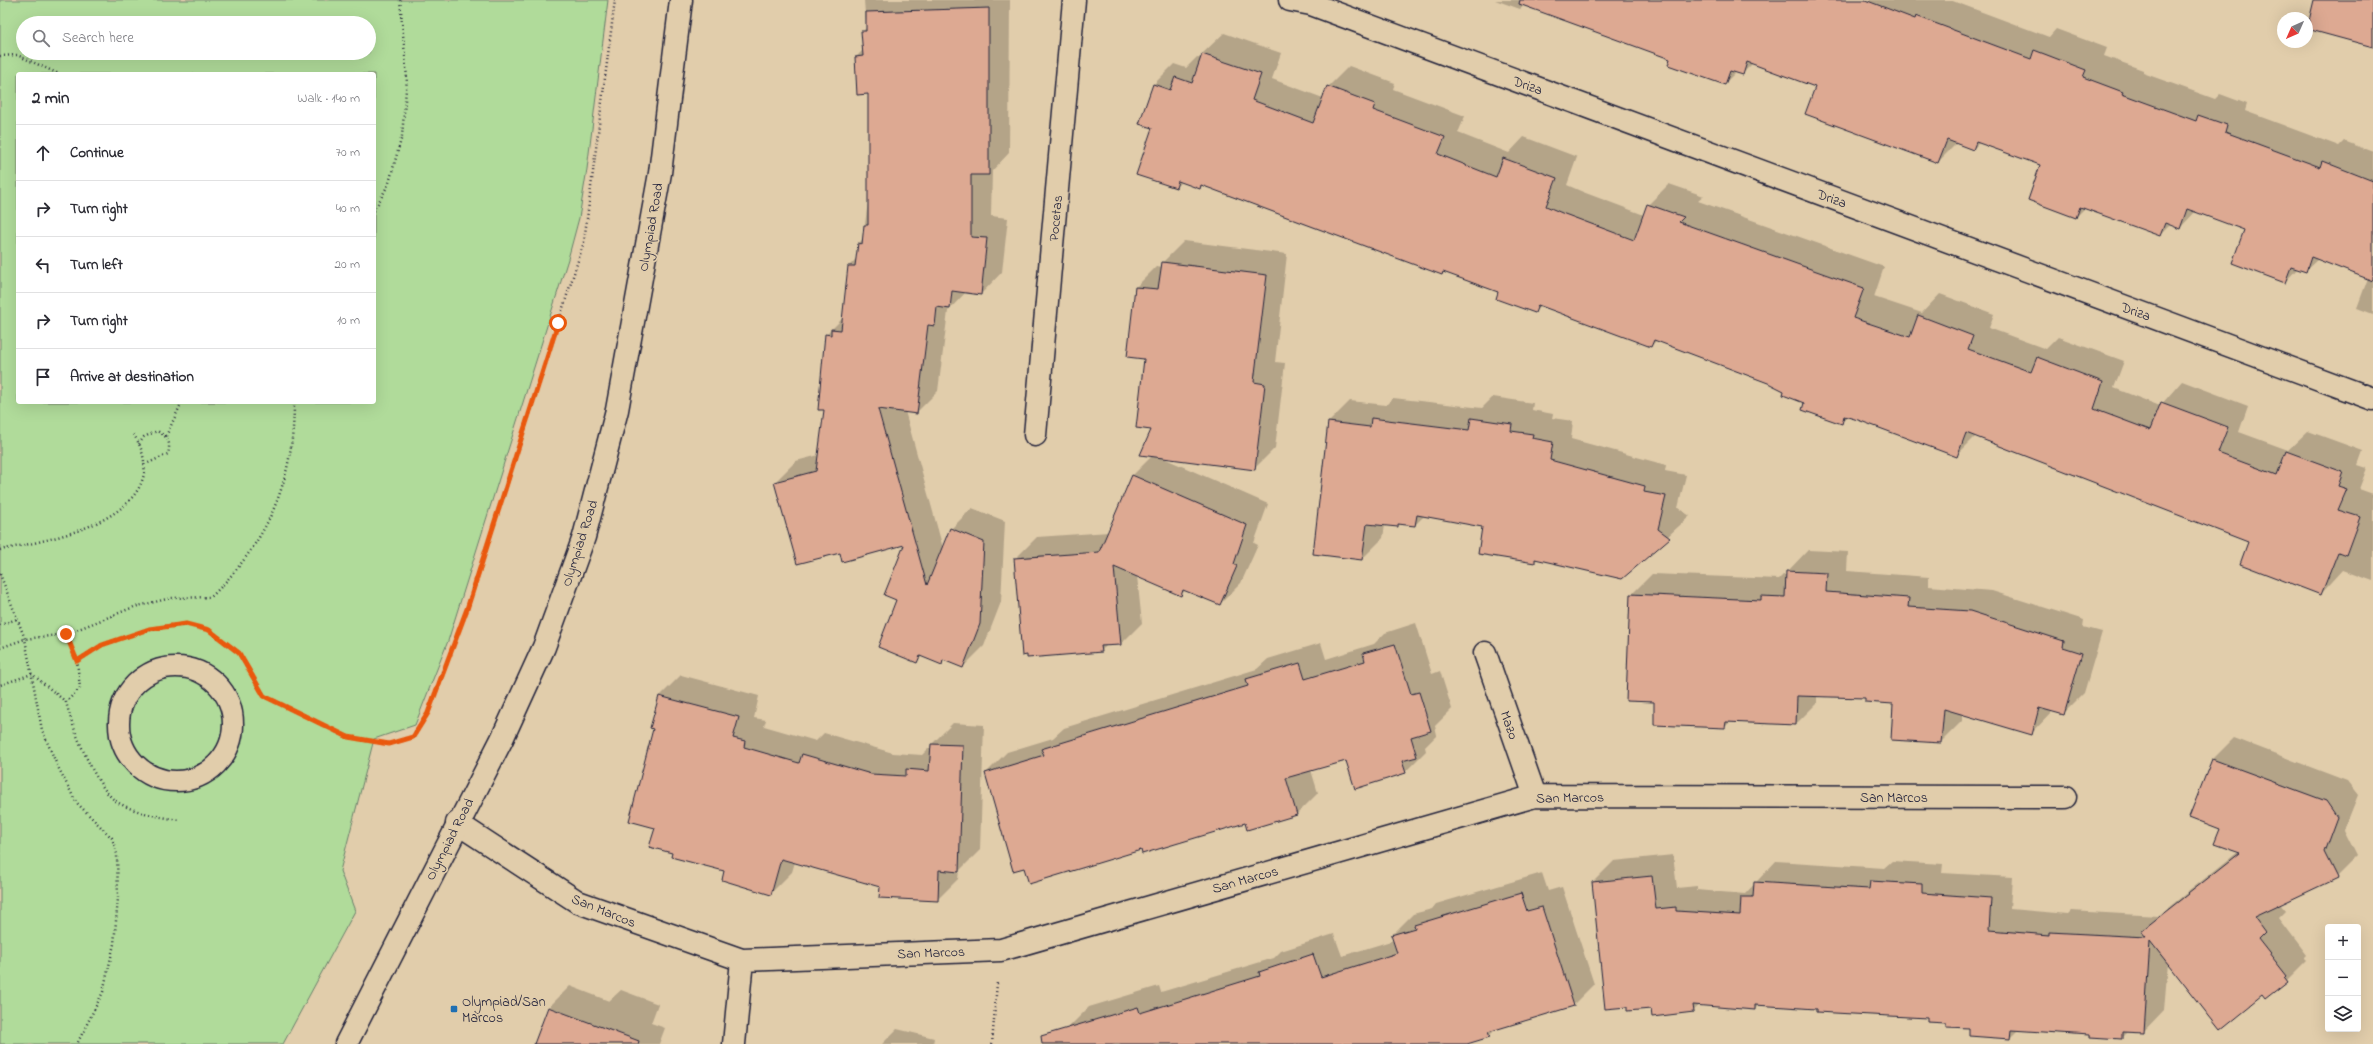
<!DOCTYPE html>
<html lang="en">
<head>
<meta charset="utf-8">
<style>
  body { margin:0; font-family:"Indie Flower",sans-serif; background:#f7f7f7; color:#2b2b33 }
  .controls { position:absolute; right:12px; bottom:12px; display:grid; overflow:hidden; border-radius:4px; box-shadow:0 4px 16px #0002 }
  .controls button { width:36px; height:36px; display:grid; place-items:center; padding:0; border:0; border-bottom:1px solid #e1e1e2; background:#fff; color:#2b2b33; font:20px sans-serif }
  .compass { position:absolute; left:2277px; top:12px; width:36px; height:36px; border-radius:50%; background:#fff; box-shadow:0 4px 16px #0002; rotate:225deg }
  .stop { position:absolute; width:12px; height:12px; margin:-9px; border:3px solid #ea580c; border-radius:50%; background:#fff }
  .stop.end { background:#ea580c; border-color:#fff; box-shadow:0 1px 4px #0008 }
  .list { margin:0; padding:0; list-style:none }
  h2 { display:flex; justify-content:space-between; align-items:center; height:52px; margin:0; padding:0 16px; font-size:17px }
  h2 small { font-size:13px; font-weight:400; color:#7c7c81 }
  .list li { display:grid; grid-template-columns:26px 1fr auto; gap:12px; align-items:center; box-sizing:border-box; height:56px; padding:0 16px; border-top:1px solid #e1e1e2 }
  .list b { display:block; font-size:15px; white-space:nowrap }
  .list em { font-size:13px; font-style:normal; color:#7c7c81 }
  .icon { flex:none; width:22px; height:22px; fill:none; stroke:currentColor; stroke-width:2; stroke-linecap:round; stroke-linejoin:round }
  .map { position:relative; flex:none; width:2373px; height:1044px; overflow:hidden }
  .search { position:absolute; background:#fff; box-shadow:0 4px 16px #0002; left:16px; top:16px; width:360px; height:44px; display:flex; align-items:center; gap:10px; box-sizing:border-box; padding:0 14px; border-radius:22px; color:#7c7c81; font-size:15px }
  .panel { position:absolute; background:#fff; box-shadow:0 4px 16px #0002; left:16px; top:72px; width:360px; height:332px; border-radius:4px }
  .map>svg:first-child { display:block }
</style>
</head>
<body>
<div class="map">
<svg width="2373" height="1044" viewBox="0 0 2373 1044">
  <rect width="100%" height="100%" fill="#e1cdab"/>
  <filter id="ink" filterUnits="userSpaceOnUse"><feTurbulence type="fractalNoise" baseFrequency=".025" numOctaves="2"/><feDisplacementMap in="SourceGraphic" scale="8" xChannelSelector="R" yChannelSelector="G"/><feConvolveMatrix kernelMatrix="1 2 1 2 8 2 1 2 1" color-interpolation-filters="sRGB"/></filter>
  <g filter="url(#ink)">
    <path fill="#b0db9a" stroke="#697e6a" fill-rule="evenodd" d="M 0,0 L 608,0 L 587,169 L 579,218 L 568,259 L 448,641 L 415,725 L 374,739 L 340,871 L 355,911 L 283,1044 L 0,1044 ZM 23,23 L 369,23 L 369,53 L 23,53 ZM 18,74 L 374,74 L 374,402 L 18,402 Z"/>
    <path fill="#0003" d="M 864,0 L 1010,0 L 1009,153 L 992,171 L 991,216 L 1008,218 L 1002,272 L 981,294 L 966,292 L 948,311 L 938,391 L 917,412 L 905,411 L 943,548 L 951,529 L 972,508 L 1005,521 L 1001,602 L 984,646 L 963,667 L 945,660 L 942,664 L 922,656 L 917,662 L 897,600 L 905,544 L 840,551 L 775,482 L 796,461 L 819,455 L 825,409 L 826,335 L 844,317 L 849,266 L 857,258 L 859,243 L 863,239 L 869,194 L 869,93 L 856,57 L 863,50 L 862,32 L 866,28 Z
      M 1495,0 L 1950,0 L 2049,37 L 2056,29 L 2107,48 L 2104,56 L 2143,70 L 2143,73 L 2215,99 L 2220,94 L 2247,104 L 2245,111 L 2339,146 L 2344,141 L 2373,152 L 2373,314 L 2357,308 L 2368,278 L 2318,259 L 2305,271 L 2298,268 L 2285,282 L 2245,229 L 2196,211 L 2180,228 L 2171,224 L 2160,235 L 2085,208 L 2076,217 L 2042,164 L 1980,142 L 1973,149 L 1957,143 L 1938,162 L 1817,86 L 1753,63 L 1742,74 L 1736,72 L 1724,84 L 1672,59 L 1525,5 L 1520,9 Z
      M 1224,33 L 1281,53 L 1272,79 L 1323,98 L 1328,87 L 1349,66 L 1395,83 L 1393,89 L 1465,116 L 1458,133 L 1509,153 L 1524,137 L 1577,157 L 1567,185 L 1583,192 L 1644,215 L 1648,205 L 1669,184 L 1704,196 L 1698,201 L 1884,267 L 1874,297 L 1922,313 L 1940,294 L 1994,314 L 1989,328 L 2046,349 L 2058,337 L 2124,361 L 2114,388 L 2160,406 L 2182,381 L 2248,406 L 2239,432 L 2288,450 L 2308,431 L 2363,451 L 2358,465 L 2367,468 L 2359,489 L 2373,494 L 2373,581 L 2343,570 L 2321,594 L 2249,541 L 1976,436 L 1956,456 L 1848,416 L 1841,423 L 1768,382 L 1657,340 L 1651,346 L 1541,305 L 1535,312 L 1499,291 L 1445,271 L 1442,274 L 1203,185 L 1200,188 L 1182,181 L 1176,187 L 1153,127 L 1153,85 L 1174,64 L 1186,68 L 1197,57 L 1201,58 L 1202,54 Z
      M 1184,241 L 1287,254 L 1275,362 L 1285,363 L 1275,448 L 1254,469 L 1161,457 L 1268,504 L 1254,543 L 1258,545 L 1241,583 L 1220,604 L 1186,590 L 1180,595 L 1137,576 L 1142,623 L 1121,644 L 1107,645 L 1101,651 L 1016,558 L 1037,537 L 1109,532 L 1133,475 L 1152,456 L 1152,429 L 1136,287 L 1157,266 L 1162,267 L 1163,262 Z
      M 1493,397 L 1533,403 L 1532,410 L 1553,414 L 1552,418 L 1573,421 L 1571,439 L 1666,465 L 1665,471 L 1686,475 L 1678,508 L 1690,516 L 1622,578 L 1538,558 L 1534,562 L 1483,526 L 1425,515 L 1415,525 L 1401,523 L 1398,526 L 1385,525 L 1383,538 L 1362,559 L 1314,553 L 1329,422 L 1350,401 L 1386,405 L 1393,398 L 1482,408 Z
      M 1808,550 L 1848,552 L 1847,571 L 1929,577 L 1929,586 L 1992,591 L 2084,620 L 2083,627 L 2102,632 L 2084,693 L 2063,714 L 2053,711 L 2031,734 L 1962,713 L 1962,721 L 1941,742 L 1894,703 L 1866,697 L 1817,696 L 1817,703 L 1796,724 L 1731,721 L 1725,727 L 1655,701 L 1631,595 L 1652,574 L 1779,579 L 1783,575 L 1787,575 L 1787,572 Z
      M 1416,623 L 1432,674 L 1440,671 L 1452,709 L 1435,726 L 1437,735 L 1425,747 L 1426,751 L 1405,772 L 1347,760 L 1311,770 L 1318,793 L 1297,814 L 1246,822 L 1142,849 L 1025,867 L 986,773 L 1007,752 L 1053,738 L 1064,728 L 1257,669 L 1268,659 L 1321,643 L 1326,659 L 1374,644 L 1385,633 Z
      M 681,675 L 759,696 L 754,718 L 766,720 L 764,726 L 816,741 L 824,733 L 893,753 L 922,755 L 928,749 L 931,749 L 932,744 L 953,723 L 984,725 L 980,850 L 959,871 L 958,879 L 937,900 L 795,862 L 792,872 L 771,893 L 726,871 L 673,852 L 656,827 L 654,728 L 660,696 Z
      M 2234,738 L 2347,781 L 2358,795 L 2344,830 L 2357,856 L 2336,877 L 2280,904 L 2286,911 L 2279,918 L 2307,955 L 2305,957 L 2308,960 L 2287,981 L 2262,995 L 2168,962 L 2164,1010 L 2143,1032 L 2128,1031 L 2121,1038 L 2091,1034 L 2018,1030 L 2010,1038 L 1928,1017 L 1817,1008 L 1760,1004 L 1755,1009 L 1700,1005 L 1693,1011 L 1652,1008 L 1593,882 L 1614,861 L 1673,855 L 1677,888 L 1697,886 L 1697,890 L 1745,894 L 1776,861 L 1884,868 L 1892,861 L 1943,864 L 1942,873 L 2012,877 L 2010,909 L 2068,914 L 2071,911 L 2158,916 L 2238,852 L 2221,828 L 2213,759 Z
      M 1542,873 L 1548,891 L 1562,887 L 1594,984 L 1573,1005 L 1497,1028 L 1489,1036 L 1463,1044 L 1072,1044 L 1068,1028 L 1089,1007 L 1159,986 L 1161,992 L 1274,958 L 1281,951 L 1334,934 L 1342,956 L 1394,940 L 1392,935 L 1413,914 L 1432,909 L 1436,904 Z
      M 570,986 L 609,1001 L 621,990 L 658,1004 L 651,1023 L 665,1028 L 659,1044 L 535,1044 L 549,1007 Z
      M 897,1029 L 934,1038 L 933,1044 L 882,1044 Z"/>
    <path fill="#dda992" stroke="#22223b" d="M 1520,0 L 1865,0 L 1915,19 L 1916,16 L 2031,59 L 2034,50 L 2086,70 L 2083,77 L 2123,92 L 2122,94 L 2196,121 L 2198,115 L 2227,125 L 2225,132 L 2320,167 L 2322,161 L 2373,181 L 2373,281 L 2311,257 L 2306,272 L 2291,267 L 2285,283 L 2232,263 L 2244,230 L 2187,209 L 2180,229 L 2165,223 L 2160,236 L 2080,207 L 2076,218 L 2028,200 L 2040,165 L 1976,142 L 1973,150 L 1947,140 L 1938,163 L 1805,114 L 1815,87 L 1747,62 L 1743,75 L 1730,71 L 1725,85 L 1668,65 L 1670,59 L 1519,4 Z
      M 2314,0 L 2373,0 L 2373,47 L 2307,29 Z
      M 989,8 L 989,175 L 971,175 L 971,237 L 987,238 L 981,295 L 952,291 L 950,309 L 937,307 L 935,326 L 928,325 L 917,414 L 878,409 L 927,585 L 950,528 L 984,542 L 980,624 L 963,668 L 943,660 L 942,665 L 920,656 L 917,663 L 878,647 L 896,600 L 884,595 L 904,545 L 842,562 L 840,553 L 797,564 L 774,482 L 816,471 L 824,410 L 818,410 L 825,334 L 831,335 L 831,329 L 841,330 L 848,266 L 855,266 L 858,243 L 862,244 L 864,225 L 868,225 L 868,94 L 857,95 L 855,57 L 863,56 L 861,31 L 866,31 L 866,12 Z
      M 1202,54 L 1261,74 L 1252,100 L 1313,123 L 1327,86 L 1375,104 L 1373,110 L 1445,137 L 1438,154 L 1496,177 L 1503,158 L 1557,178 L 1546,206 L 1562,213 L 1634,240 L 1647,204 L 1684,217 L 1679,222 L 1864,288 L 1853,318 L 1910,337 L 1918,315 L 1973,336 L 1968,349 L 2031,372 L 2037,357 L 2103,382 L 2094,409 L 2150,430 L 2161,402 L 2228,427 L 2218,453 L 2277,475 L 2286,451 L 2343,472 L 2338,486 L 2347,489 L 2338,510 L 2360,517 L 2346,555 L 2338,552 L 2321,595 L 2240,564 L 2248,542 L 1966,433 L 1957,457 L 1858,420 L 1844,416 L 1842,424 L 1802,410 L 1804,403 L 1783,395 L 1784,391 L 1768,383 L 1654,340 L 1651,347 L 1538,305 L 1535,313 L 1496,299 L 1498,292 L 1443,272 L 1442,275 L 1201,185 L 1200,189 L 1178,181 L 1176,188 L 1136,175 L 1152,128 L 1139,124 L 1153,84 L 1170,90 L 1175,77 L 1192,83 Z
      M 1162,262 L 1267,275 L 1254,382 L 1265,384 L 1255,470 L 1140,455 L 1151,430 L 1136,428 L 1144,359 L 1127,357 L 1135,287 L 1158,289 Z
      M 1371,418 L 1469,430 L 1471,418 L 1512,424 L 1511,431 L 1533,434 L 1532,438 L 1553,442 L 1550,460 L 1645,486 L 1644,492 L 1666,496 L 1658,529 L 1670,538 L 1622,579 L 1535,559 L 1535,563 L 1478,554 L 1482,527 L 1417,515 L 1415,526 L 1398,524 L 1398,527 L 1367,524 L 1362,560 L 1313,554 L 1328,422 L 1370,427 Z
      M 1132,475 L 1247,525 L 1234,564 L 1237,566 L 1220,605 L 1183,590 L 1181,596 L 1114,567 L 1121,645 L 1101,646 L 1102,652 L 1027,658 L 1027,655 L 1022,656 L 1014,558 L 1099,552 Z
      M 1786,571 L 1827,573 L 1826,592 L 1909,598 L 1908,607 L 1970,611 L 2064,641 L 2063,647 L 2082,653 L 2064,715 L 2039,708 L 2032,735 L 1944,709 L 1941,743 L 1891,740 L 1893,704 L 1865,702 L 1865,698 L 1797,696 L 1796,725 L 1726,722 L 1725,728 L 1654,725 L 1654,702 L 1626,701 L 1630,594 L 1761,600 L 1761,596 L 1785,597 Z
      M 1395,644 L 1411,694 L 1419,692 L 1431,731 L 1411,737 L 1417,757 L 1402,761 L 1406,773 L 1355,789 L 1346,761 L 1286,778 L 1297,815 L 1247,830 L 1245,823 L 1142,854 L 1141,850 L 1029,884 L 1024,868 L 1013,871 L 985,773 L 1044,755 L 1041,749 L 1248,686 L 1246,679 L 1300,663 L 1305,679 L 1365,661 L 1363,653 Z
      M 659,696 L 739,717 L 733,738 L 745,741 L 744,747 L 799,763 L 802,754 L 871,774 L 906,776 L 906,769 L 929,771 L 931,744 L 963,745 L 959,872 L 939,870 L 938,901 L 879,898 L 880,887 L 781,859 L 771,895 L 722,880 L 724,871 L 671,857 L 672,853 L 649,847 L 655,828 L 629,821 L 653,729 L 650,728 Z
      M 2212,759 L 2326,801 L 2337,817 L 2324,852 L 2337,878 L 2254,917 L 2265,932 L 2258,939 L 2287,976 L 2285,978 L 2288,982 L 2265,1000 L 2262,996 L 2220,1030 L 2150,941 L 2144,1033 L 2122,1032 L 2122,1039 L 2090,1037 L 2090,1035 L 2011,1030 L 2010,1039 L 1969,1036 L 1969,1028 L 1946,1027 L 1946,1023 L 1927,1022 L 1927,1018 L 1816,1012 L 1816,1009 L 1755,1005 L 1755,1010 L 1693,1005 L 1694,1012 L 1652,1017 L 1651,1009 L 1627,1011 L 1627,1007 L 1605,1009 L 1592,882 L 1652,876 L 1656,909 L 1676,907 L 1676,911 L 1740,915 L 1741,897 L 1753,897 L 1754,882 L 1869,889 L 1870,881 L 1922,884 L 1922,893 L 1991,898 L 1989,930 L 2049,935 L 2049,932 L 2146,937 L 2141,931 L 2240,853 L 2214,844 L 2220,829 L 2189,817 Z
      M 1521,893 L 1527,911 L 1542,907 L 1574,1006 L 1488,1032 L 1490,1037 L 1467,1044 L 1042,1044 L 1041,1036 L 1138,1007 L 1140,1013 L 1260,976 L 1259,972 L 1313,954 L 1321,977 L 1397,953 L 1391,935 L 1415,928 L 1414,925 Z
      M 548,1007 L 639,1041 L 638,1044 L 534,1044 Z"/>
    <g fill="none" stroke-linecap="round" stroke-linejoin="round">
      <g stroke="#22223b" stroke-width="23">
        <path id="lane" d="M119 724a57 57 0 1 1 114 0a57 57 0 1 1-114 0Z"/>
      </g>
      <g stroke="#22223b" stroke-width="25">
        <path id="street" d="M 1290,0 L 1311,4 L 2373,399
          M 1035,435 L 1074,0
          M 1485,653 L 1535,796
          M 457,823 L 578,902 L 742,960 L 1001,950 L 1535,796 L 2065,797
          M 734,1044 L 742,960"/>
      </g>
      <g stroke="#22223b" stroke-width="25">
        <path id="secondary" d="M 346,1044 L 502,739 L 544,647 L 584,537 L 617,410 L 660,173 L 681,0"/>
      </g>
      <path stroke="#22223b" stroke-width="2.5" stroke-dasharray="1 3" stroke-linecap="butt" d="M 0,56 L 17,55 L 59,74
        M 374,211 L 389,183 L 402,136 L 407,78 L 400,0
        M 166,436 L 182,402
        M 139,444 L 144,437 L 157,431 C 168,437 171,441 168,454 L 146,464
        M 0,550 C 44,541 133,526 144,474 C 146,461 141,444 133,434
        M 0,574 L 25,639 L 42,730 L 57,765 L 76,802 L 112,838 L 117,854 L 118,898 L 114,944 L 103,992 L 77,1044
        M 0,625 L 17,619
        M 66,634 L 134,607 L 171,598 L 211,597 C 268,541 294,482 294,402
        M 0,648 L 25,639 L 66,634 L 77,661 L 80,688 L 66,702 L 32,674 L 0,685
        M 77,661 L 102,645 L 149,629 L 186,624 L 209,630 L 239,653 L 264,696 L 348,737 L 389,744 L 413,737 L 428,713 L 467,609 L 584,242 L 615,0
        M 66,702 C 72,727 93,780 112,798 C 126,811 160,817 179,820
        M 992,1044 L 997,983"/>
      <use href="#lane" stroke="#e1cdab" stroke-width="20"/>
      <use href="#street" stroke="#e1cdab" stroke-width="22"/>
      <use href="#secondary" stroke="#e1cdab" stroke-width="22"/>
    </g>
  </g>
  <g fill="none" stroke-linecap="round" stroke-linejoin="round" filter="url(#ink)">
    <path stroke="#ea580c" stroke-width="5" d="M 66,634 L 77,661 L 102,645 L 149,629 L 186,624 L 209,630 L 239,653 L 264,696 L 348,737 L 389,744 L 413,737 L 428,713 L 467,609 L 558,323"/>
  </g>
  <rect fill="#1f6fb2" stroke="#e1cdab" stroke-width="1.5" x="450" y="1005" width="8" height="8" rx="2"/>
  <g text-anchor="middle" stroke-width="3.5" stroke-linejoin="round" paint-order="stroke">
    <g font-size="14" fill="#22223b" stroke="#e1cdab">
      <text transform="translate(1528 85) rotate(20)" y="5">Driza</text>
      <text transform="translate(1832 198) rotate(20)" y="5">Driza</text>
      <text transform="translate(1055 218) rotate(-85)" y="5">Pocetas</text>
      <text transform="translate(650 227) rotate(-80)" y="5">Olympiad Road</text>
      <text transform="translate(2136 311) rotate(20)" y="5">Driza</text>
      <text transform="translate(579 543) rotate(-72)" y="5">Olympiad Road</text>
      <text transform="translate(1510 725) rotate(71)" y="5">Mazo</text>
      <text transform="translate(1570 797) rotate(-1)" y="5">San Marcos</text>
      <text x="1894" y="802">San Marcos</text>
      <text transform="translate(449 839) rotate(-63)" y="5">Olympiad Road</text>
      <text transform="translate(1245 879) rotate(-16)" y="5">San Marcos</text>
      <text transform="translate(604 910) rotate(22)" y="5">San Marcos</text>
      <text transform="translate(931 952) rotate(-2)" y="5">San Marcos</text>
    </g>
    <g font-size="14" fill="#22223b" stroke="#e1cdab" text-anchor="start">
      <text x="462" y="1006">Olympiad/San<tspan x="462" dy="16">Marcos</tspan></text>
    </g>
  </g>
</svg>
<div class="controls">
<button>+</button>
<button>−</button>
<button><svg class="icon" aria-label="layers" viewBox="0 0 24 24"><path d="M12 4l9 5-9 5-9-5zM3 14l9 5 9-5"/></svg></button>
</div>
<svg class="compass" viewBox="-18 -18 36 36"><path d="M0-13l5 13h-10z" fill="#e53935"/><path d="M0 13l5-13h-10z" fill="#7c7c81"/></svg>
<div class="stop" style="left:558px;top:323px"></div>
<div class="stop end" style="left:66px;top:634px"></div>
<div class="search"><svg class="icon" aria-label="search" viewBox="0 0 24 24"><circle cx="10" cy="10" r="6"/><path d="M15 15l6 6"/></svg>Search here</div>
<section class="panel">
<h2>2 min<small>Walk · 140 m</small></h2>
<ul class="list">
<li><svg class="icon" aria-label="ahead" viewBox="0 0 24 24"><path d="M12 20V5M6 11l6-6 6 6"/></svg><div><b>Continue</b></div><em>70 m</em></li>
<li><svg class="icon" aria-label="right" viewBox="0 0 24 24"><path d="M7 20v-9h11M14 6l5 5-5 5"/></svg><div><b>Turn right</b></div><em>40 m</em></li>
<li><svg class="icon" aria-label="left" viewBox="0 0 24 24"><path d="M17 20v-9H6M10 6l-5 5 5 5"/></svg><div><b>Turn left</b></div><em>20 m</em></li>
<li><svg class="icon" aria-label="right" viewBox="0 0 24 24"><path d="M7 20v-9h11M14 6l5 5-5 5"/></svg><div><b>Turn right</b></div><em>10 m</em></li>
<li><svg class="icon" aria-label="arrive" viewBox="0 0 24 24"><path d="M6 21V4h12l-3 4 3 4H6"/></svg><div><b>Arrive at destination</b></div></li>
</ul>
</section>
</div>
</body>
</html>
